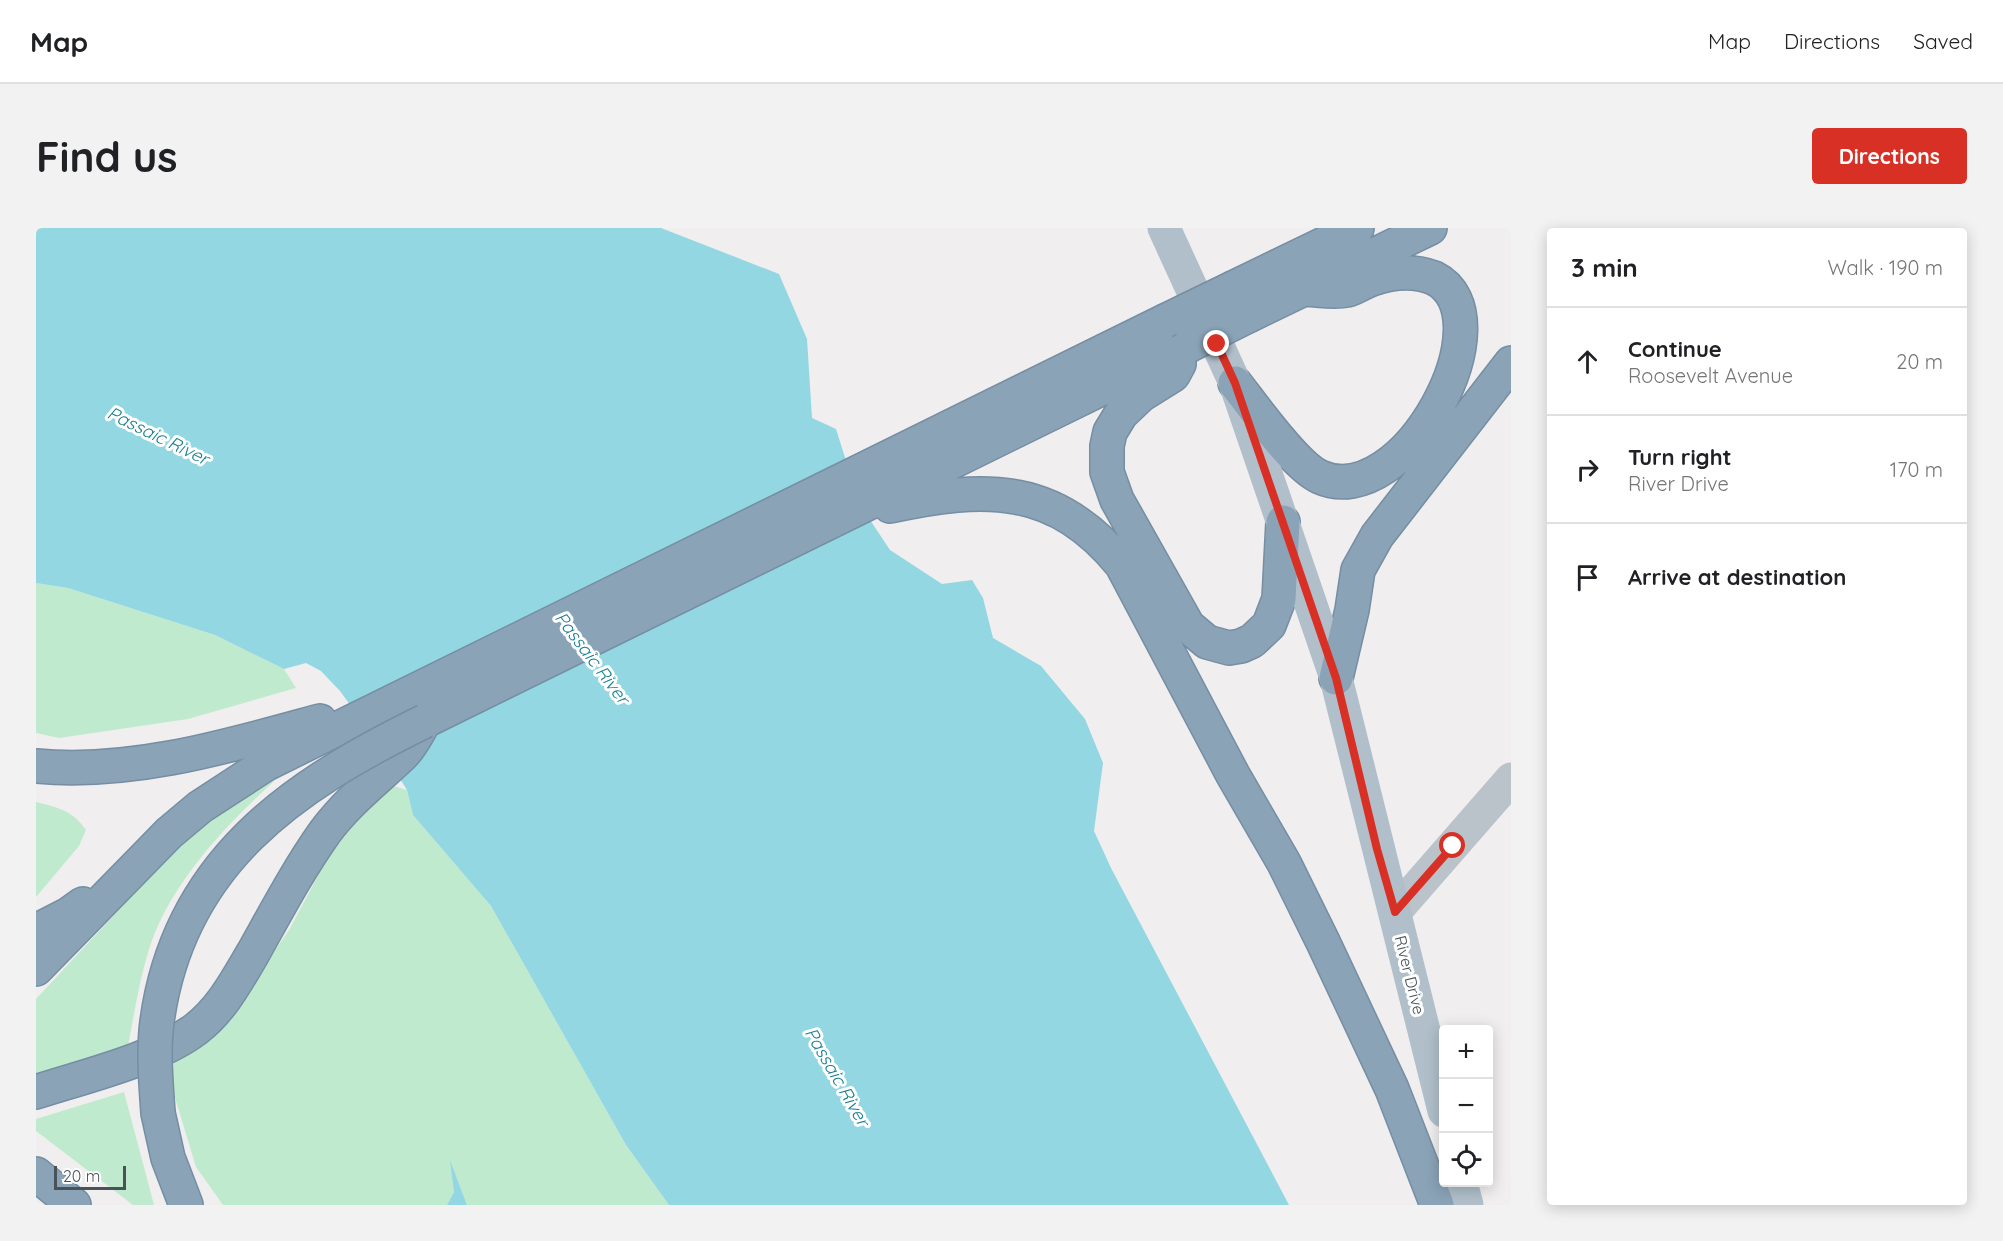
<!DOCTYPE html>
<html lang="en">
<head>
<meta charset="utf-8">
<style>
  body { margin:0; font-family:Quicksand,sans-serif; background:#f2f2f2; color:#202124 }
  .controls { position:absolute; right:18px; bottom:18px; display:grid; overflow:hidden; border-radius:6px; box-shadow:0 3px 15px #0003 }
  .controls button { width:54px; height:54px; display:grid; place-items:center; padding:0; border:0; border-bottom:2px solid #e0e0e0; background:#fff; color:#202124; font:30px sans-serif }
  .scale { position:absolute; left:18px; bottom:15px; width:72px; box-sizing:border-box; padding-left:6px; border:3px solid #485259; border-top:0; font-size:16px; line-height:21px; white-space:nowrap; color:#485259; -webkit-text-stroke:4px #fff; paint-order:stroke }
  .stop { position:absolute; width:18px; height:18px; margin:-14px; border:4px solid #d93025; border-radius:50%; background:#fff }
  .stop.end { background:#d93025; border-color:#fff; box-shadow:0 2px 6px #0008 }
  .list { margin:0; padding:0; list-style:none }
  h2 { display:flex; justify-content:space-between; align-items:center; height:78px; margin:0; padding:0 24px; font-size:26px }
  h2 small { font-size:20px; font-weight:400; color:#757577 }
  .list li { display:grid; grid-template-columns:39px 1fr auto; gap:18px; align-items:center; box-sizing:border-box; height:108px; padding:0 24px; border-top:2px solid #e0e0e0 }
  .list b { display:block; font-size:22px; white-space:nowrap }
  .list p { margin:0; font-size:20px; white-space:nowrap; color:#757577 }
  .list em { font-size:20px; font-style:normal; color:#757577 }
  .icon { flex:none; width:33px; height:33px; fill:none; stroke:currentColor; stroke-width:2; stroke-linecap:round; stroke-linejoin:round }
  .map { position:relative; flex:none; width:1475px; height:977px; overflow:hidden; border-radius:6px }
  header { display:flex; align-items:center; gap:36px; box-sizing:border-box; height:84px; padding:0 30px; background:#fff; border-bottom:2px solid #e0e0e0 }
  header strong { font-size:28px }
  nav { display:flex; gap:33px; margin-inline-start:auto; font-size:21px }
  .intro { display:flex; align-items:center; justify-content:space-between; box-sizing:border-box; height:144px; padding:0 36px }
  h1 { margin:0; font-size:42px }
  .button { padding:15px 27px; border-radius:6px; background:#d93025; color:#fff; font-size:21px; font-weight:700 }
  main { display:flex; gap:36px; padding:0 36px }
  aside { flex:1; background:#fff; border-radius:6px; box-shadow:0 3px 15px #0003 }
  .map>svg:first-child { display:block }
</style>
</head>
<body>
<header>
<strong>Map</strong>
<nav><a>Map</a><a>Directions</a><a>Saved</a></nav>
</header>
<div class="intro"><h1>Find us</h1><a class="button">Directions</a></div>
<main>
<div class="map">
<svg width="1475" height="977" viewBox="0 0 1475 977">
  <rect width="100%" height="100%" fill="#f0eeee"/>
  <path fill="#c0eacd" d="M 0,355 L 32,360 L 179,407 L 248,441 L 260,460 L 152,491 L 23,510 L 0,505 Z
    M 250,542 C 202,586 156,631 126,689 C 107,726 100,777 92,818 L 0,848 L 0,771 L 144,616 L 186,583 Z
    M 351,556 L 371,562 L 377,587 L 455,678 L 590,917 L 633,977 L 431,977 L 415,935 L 418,964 L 411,977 L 187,977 L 160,939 L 133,850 L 141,827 L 196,784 L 253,702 L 292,629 Z
    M 0,574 C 23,580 36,582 50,602 L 43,618 L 0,669 Z
    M 88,864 L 118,977 L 97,977 L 0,903 L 0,891 Z"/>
  <path fill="#92d7e2" d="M 0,0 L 625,0 L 743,46 L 771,111 L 776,190 L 800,201 L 824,277 L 854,322 L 906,356 L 936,352 L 947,370 L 957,410 L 1005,438 L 1049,491 L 1067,535 L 1058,603 L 1075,640 L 1253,977 L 633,977 L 590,917 L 455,678 L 377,587 L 371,562 L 343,517 L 304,463 L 285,443 L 270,435 L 248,441 L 179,407 L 32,360 L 0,355 Z
    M 414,932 L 431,977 L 411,977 L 418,964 Z"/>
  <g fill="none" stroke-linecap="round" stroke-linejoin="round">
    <g stroke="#758ea3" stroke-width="36">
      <path id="highway" d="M 1199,59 L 1321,0
        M 1214,87 L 1394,0
        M 1143,136 L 1137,147 L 1105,167 L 1085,186 L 1074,204 L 1071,218 L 1071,244 L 1081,272 L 1152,398 L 1171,414 L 1193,420 L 1205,418 L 1216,413 L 1233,397 L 1243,371 L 1247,294
        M 1199,155 C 1217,178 1259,238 1284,249 C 1368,287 1475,88 1398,50 C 1378,42 1356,44 1336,51 C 1327,54 1319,60 1311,62 C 1297,65 1279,61 1265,61
        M 854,278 C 950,257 1020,256 1086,337 L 1197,547 L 1248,635 L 1287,714 L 1356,861 L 1401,977
        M 1300,450 L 1316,382 L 1322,342 L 1341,308 L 1475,135
        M 0,538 C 96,547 193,518 284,493
        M 0,703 L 33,686 L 47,676
        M 0,741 L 133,605 L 164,579 L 230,536 L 1129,93
        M 0,864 C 49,848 119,832 160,801 C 186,781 201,752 217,725 C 240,684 262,642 289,604 C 312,573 340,552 366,527 C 376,518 382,503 389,493 L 1152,118
        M 122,885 L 132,930 L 150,977
        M 0,946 L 38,977"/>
    </g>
    <path stroke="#bac3c9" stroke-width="33" d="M 1359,684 L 1475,551"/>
    <path stroke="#b0bfca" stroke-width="33" d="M 1128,0 L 1199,155 L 1300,450 L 1408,883
      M 1425,954 L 1431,977"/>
    <use href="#highway" stroke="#8aa3b7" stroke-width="33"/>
    <g stroke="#758ea3" stroke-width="36" stroke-linecap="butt">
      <path id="highway-bridge" d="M 1129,93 L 1199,59
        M 1152,118 L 1214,87
        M 122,885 C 120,855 117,824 121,794 C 142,635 256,558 389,493"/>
    </g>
    <use href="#highway-bridge" stroke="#8aa3b7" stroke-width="33"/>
  </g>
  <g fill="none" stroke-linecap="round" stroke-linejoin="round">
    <path stroke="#d93025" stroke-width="8" d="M 1181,116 L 1199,155 L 1300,450 L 1341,621 L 1359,684 L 1417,618"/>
  </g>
  <g text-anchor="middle" stroke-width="6" stroke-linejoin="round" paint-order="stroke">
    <g font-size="16" fill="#485259" stroke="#fff">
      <text transform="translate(1374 747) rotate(76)" y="6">River Drive</text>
    </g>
    <g font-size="18" font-style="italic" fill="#1a8192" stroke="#fff">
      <text transform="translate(122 208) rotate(26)" y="6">Passaic River</text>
      <text transform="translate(556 430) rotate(53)" y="6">Passaic River</text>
      <text transform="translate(801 849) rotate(60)" y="6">Passaic River</text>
    </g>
  </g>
</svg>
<div class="controls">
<button>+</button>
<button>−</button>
<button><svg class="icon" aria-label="locate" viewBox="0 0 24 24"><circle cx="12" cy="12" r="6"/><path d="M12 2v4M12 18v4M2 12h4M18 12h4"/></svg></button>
</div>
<div class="scale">20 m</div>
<div class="stop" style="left:1417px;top:618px"></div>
<div class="stop end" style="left:1181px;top:116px"></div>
</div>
<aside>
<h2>3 min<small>Walk · 190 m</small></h2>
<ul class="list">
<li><svg class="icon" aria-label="ahead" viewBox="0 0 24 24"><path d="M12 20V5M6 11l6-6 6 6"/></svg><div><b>Continue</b><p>Roosevelt Avenue</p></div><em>20 m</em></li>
<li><svg class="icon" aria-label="right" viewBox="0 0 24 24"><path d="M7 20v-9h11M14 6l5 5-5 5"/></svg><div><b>Turn right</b><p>River Drive</p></div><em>170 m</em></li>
<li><svg class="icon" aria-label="arrive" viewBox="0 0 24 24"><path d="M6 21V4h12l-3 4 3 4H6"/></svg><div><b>Arrive at destination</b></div></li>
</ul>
</aside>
</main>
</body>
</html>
